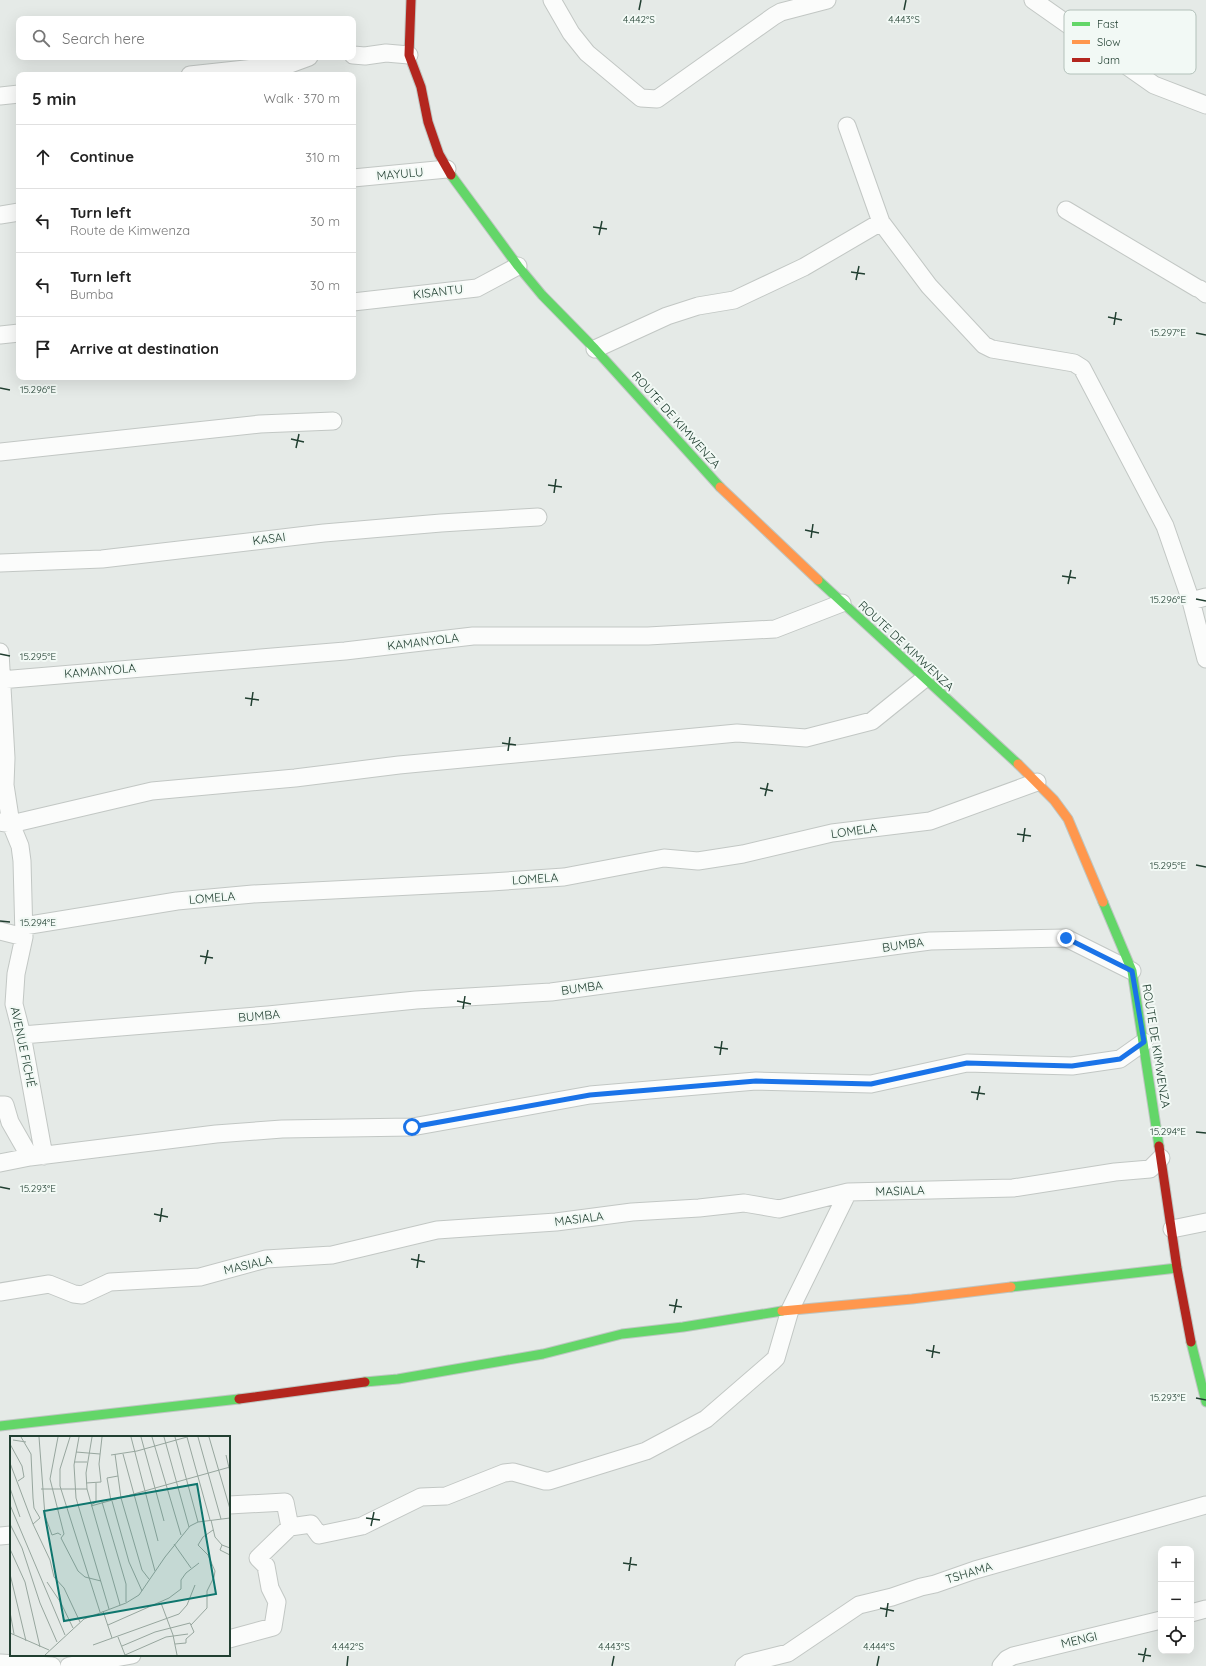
<!DOCTYPE html>
<html lang="en">
<head>
<meta charset="utf-8">
<style>
  body { margin:0; font-family:Quicksand,sans-serif; background:#f2f2f2; color:#222 }
  .controls { position:absolute; right:12px; bottom:12px; display:grid; overflow:hidden; border-radius:8px; box-shadow:0 4px 16px #0002 }
  .controls button { width:36px; height:36px; display:grid; place-items:center; padding:0; border:0; border-bottom:1px solid #e0e0e0; background:#fff; color:#222; font:20px sans-serif }
  .stop { position:absolute; width:12px; height:12px; margin:-9px; border:3px solid #1a73e8; border-radius:50%; background:#fff }
  .stop.end { background:#1a73e8; border-color:#fff; box-shadow:0 1px 4px #0008 }
  .list { margin:0; padding:0; list-style:none }
  h2 { display:flex; justify-content:space-between; align-items:center; height:52px; margin:0; padding:0 16px; font-size:17px }
  h2 small { font-size:13px; font-weight:400; color:#767676 }
  .list li { display:grid; grid-template-columns:26px 1fr auto; gap:12px; align-items:center; box-sizing:border-box; height:64px; padding:0 16px; border-top:1px solid #e0e0e0 }
  .list b { display:block; font-size:15px; white-space:nowrap }
  .list p { margin:0; font-size:13px; white-space:nowrap; color:#767676 }
  .list em { font-size:13px; font-style:normal; color:#767676 }
  .icon { flex:none; width:22px; height:22px; fill:none; stroke:currentColor; stroke-width:2; stroke-linecap:round; stroke-linejoin:round }
  .map { position:relative; flex:none; width:1206px; height:1666px; overflow:hidden }
  .search { position:absolute; background:#fff; box-shadow:0 4px 16px #0002; left:16px; top:16px; width:340px; height:44px; display:flex; align-items:center; gap:10px; box-sizing:border-box; padding:0 14px; border-radius:8px; color:#767676; font-size:15px }
  .panel { position:absolute; background:#fff; box-shadow:0 4px 16px #0002; left:16px; top:72px; width:340px; height:308px; border-radius:8px }
  .map>svg:first-child { display:block }
</style>
</head>
<body>
<div class="map">
<svg width="1206" height="1666" viewBox="0 0 1206 1666">
  <rect width="100%" height="100%" fill="#e5eae7"/>
  <g fill="none" stroke-linecap="round" stroke-linejoin="round">
    <g stroke="#c2c7c4" stroke-width="19">
      <path id="street" d="M 552,0 L 571,33 L 587,53 L 641,98 L 657,99 L 774,16 L 781,12 L 827,0
        M 1033,0 L 1154,85 L 1206,105
        M 353,55 L 365,56 L 386,53 L 409,55
        M 190,75 L 290,64 L 309,57
        M 0,96 L 19,94
        M 847,126 L 881,222 L 929,286 L 984,345 L 992,349 L 1074,363 L 1082,368 L 1165,526 L 1191,601 L 1206,659
        M 353,178 L 447,169
        M 1066,210 L 1197,288 L 1200,289 L 1206,294
        M 0,215 L 19,212
        M 353,302 L 477,288 L 518,266
        M 0,335 L 19,333
        M 595,349 L 667,316 L 698,306 L 734,300 L 804,267 L 881,222
        M 0,452 L 260,424 L 333,421
        M 0,563 L 102,559 L 324,533 L 441,523 L 538,517
        M 1191,601 L 1206,597
        M 0,652 L 6,758 L 5,785 L 11,824 L 20,846 L 22,861 L 24,937 L 16,974 L 14,1004 L 22,1035 L 44,1156
        M 0,680 L 345,651 L 473,636 L 648,636 L 775,629 L 842,603
        M 0,822 L 11,824 L 152,791 L 295,778 L 399,765 L 737,733 L 806,738 L 872,721 L 924,679
        M 24,926 L 177,901 L 253,894 L 491,882 L 564,877 L 664,858 L 698,861 L 743,854 L 832,833 L 930,821 L 1037,782
        M 0,931 L 24,937
        M 22,1035 L 268,1015 L 416,1000 L 551,992 L 930,941 L 1066,938 L 1132,971
        M 0,1105 L 5,1105 L 10,1122 L 30,1157
        M 0,1163 L 30,1157 L 216,1134 L 282,1129 L 412,1127 L 590,1095 L 756,1081 L 871,1084 L 967,1063 L 1072,1066 L 1120,1059 L 1144,1042
        M 1172,1229 L 1206,1222
        M 0,1292 L 49,1284 L 74,1294 L 82,1295 L 110,1282 L 200,1277 L 266,1259 L 332,1255 L 437,1230 L 556,1222 L 632,1212 L 699,1208 L 744,1203 L 779,1209 L 848,1192 L 1013,1188 L 1115,1172 L 1150,1169 L 1161,1158
        M 229,1505 L 285,1502 L 290,1527 L 311,1524 L 319,1535 L 362,1526 L 421,1497 L 446,1496 L 504,1473 L 513,1472 L 545,1481 L 549,1481 L 646,1451 L 706,1419 L 773,1361 L 776,1358 L 790,1310 L 848,1192
        M 0,1536 L 11,1535
        M 1191,1613 L 1206,1609
        M 229,1639 L 273,1627 L 277,1602 L 270,1588 L 266,1566 L 258,1558 L 290,1527
        M 0,1663 L 52,1666
        M 69,1666 L 132,1655
        M 744,1666 L 748,1663 L 788,1653 L 859,1605 L 892,1597 L 921,1587 L 935,1584 L 975,1570 L 1206,1505
        M 1001,1666 L 1007,1659 L 1013,1656 L 1161,1620"/>
    </g>
    <g stroke="#bec6c2" stroke-width="11">
      <path id="fast" d="M 451,175 L 518,266 L 542,295 L 595,349 L 720,487
        M 818,580 L 1018,764
        M 1103,902 L 1132,971 L 1159,1146
        M 1011,1287 L 1177,1268
        M 1191,1342 L 1206,1402
        M 365,1382 L 398,1379 L 543,1354 L 622,1334 L 683,1327 L 782,1311
        M 0,1426 L 239,1399"/>
    </g>
    <g stroke="#bec6c2" stroke-width="11">
      <path id="slow" d="M 720,487 L 818,580
        M 1018,764 L 1054,800 L 1068,819 L 1103,902
        M 782,1311 L 912,1299 L 1011,1287"/>
    </g>
    <g stroke="#bec6c2" stroke-width="11">
      <path id="jam" d="M 411,0 L 409,55 L 421,87 L 428,122 L 439,154 L 451,175
        M 1159,1146 L 1177,1268 L 1191,1342
        M 239,1399 L 365,1382"/>
    </g>
    <use href="#street" stroke="#fbfcfb" stroke-width="17"/>
    <use href="#fast" stroke="#63d668" stroke-width="9"/>
    <use href="#slow" stroke="#ff974d" stroke-width="9"/>
    <use href="#jam" stroke="#b3261e" stroke-width="9"/>
  </g>
  <g fill="none" stroke-linecap="round" stroke-linejoin="round">
    <path stroke="#1a73e8" stroke-width="5" d="M 412,1127 L 590,1095 L 756,1081 L 871,1084 L 967,1063 L 1072,1066 L 1120,1059 L 1144,1042 L 1132,971 L 1066,938"/>
  </g>
  <path fill="none" stroke="#213f31" stroke-width="1.5" d="M 639,10 L 641,0M 904,10 L 906,0M 593,227 L 607,229M 599,235 L 602,221M 851,272 L 865,274M 856,280 L 859,266M 1108,317 L 1122,320M 1114,325 L 1116,312M 1196,333 L 1206,335M 0,388 L 10,390M 291,439 L 304,442M 296,448 L 299,434M 548,485 L 562,487M 554,493 L 556,479M 805,530 L 819,533M 811,538 L 813,524M 1062,576 L 1076,578M 1068,584 L 1071,570M 1196,599 L 1206,601M 0,654 L 10,656M 245,698 L 259,700M 251,706 L 253,692M 502,743 L 516,745M 508,751 L 510,737M 760,788 L 773,791M 765,796 L 768,783M 1017,834 L 1031,836M 1023,842 L 1025,828M 1196,865 L 1206,867M 0,921 L 10,922M 200,956 L 213,958M 205,964 L 208,950M 457,1001 L 471,1004M 463,1009 L 465,996M 714,1047 L 728,1049M 720,1055 L 722,1041M 971,1092 L 985,1094M 977,1100 L 980,1086M 1196,1132 L 1206,1133M 0,1187 L 10,1189M 154,1214 L 168,1217M 160,1222 L 162,1208M 411,1259 L 425,1262M 417,1268 L 419,1254M 669,1305 L 682,1307M 674,1313 L 677,1299M 926,1350 L 940,1353M 932,1358 L 934,1345M 1196,1398 L 1206,1400M 366,1518 L 380,1520M 371,1526 L 374,1512M 623,1563 L 637,1565M 629,1571 L 631,1557M 880,1608 L 894,1611M 886,1617 L 888,1603M 1138,1654 L 1151,1656M 1143,1662 L 1146,1648M 347,1666 L 348,1656M 612,1666 L 614,1656M 877,1666 L 879,1656"/>
  <g text-anchor="middle" stroke-width="4" stroke-linejoin="round" paint-order="stroke">
    <g font-size="12" fill="#213f31" stroke="#f2f9f5">
      <text transform="translate(400 174) rotate(-5)" y="4">MAYULU</text>
      <text transform="translate(438 292) rotate(-7)" y="4">KISANTU</text>
      <text transform="translate(676 420) rotate(48)" y="4">ROUTE DE KIMWENZA</text>
      <text transform="translate(269 539) rotate(-7)" y="4">KASAI</text>
      <text transform="translate(423 642) rotate(-7)" y="4">KAMANYOLA</text>
      <text transform="translate(906 646) rotate(43)" y="4">ROUTE DE KIMWENZA</text>
      <text transform="translate(100 671) rotate(-5)" y="4">KAMANYOLA</text>
      <text transform="translate(854 831) rotate(-8)" y="4">LOMELA</text>
      <text transform="translate(535 879) rotate(-4)" y="4">LOMELA</text>
      <text transform="translate(212 898) rotate(-5)" y="4">LOMELA</text>
      <text transform="translate(903 945) rotate(-8)" y="4">BUMBA</text>
      <text transform="translate(582 988) rotate(-8)" y="4">BUMBA</text>
      <text transform="translate(259 1016) rotate(-5)" y="4">BUMBA</text>
      <text transform="translate(1156 1046) rotate(81)" y="4">ROUTE DE KIMWENZA</text>
      <text transform="translate(23 1047) rotate(78)" y="4">AVENUE FICHÉ</text>
      <text transform="translate(900 1191) rotate(-2)" y="4">MASIALA</text>
      <text transform="translate(579 1219) rotate(-7)" y="4">MASIALA</text>
      <text transform="translate(248 1265) rotate(-13)" y="4">MASIALA</text>
      <text transform="translate(969 1573) rotate(-17)" y="4">TSHAMA</text>
      <text transform="translate(1079 1640) rotate(-13)" y="4">MENGI</text>
    </g>
  </g>
  <g transform="translate(10 1436)">
    <rect width="220" height="220" fill="#e5eae7"/>
    <path fill="none" stroke="#97a69e" stroke-width="1" d="M 11,1 L 21,18 L 23,62 L 24,72 L 30,82 L 23,88M 29,1 L 35,80 L 42,99 L 48,97 L 51,99M 48,1 L 40,43 L 54,98 L 51,102 L 68,135 L 75,141 L 91,145M 60,1 L 50,33 L 50,50 L 90,176M 69,1 L 64,29 L 66,62 L 99,173M 82,1 L 76,37 L 77,53 L 110,169M 121,1 L 148,105M 131,1 L 154,85M 142,1 L 171,99M 154,1 L 179,91M 165,1 L 188,86M 177,1 L 200,84M 188,1 L 211,83M 199,1 L 220,73M 3,4 L 16,6M 0,8 L 12,30 L 14,41 L 8,45M 66,16 L 90,18M 105,18 L 111,62 L 132,134 L 139,143M 113,18 L 145,135M 101,19 L 127,15 L 177,1M 216,19 L 220,36M 64,26 L 77,26M 0,27 L 23,88 L 40,124 L 44,141 L 54,152 L 70,186M 76,47 L 91,46 L 89,28 L 92,1M 0,52 L 10,81M 31,53 L 77,53M 101,65 L 97,42 L 108,40M 102,65 L 119,126 L 132,155M 92,66 L 116,148 L 116,166M 0,69 L 55,199M 81,69 L 86,66 L 86,47M 81,70 L 220,31M 201,84 L 205,101 L 212,109 L 220,112M 0,88 L 12,112 L 30,167 L 47,206M 164,108 L 181,132M 212,109 L 210,114 L 220,119M 0,113 L 15,146 L 30,211M 0,138 L 16,205M 37,146 L 51,167 L 63,192M 151,167 L 163,199 L 167,219M 93,175 L 102,202M 0,176 L 4,198M 98,189 L 159,162 L 171,153 L 171,144 L 176,137 L 189,127M 181,189 L 197,172 L 197,155 L 204,141 L 205,135 L 198,119 L 188,109 L 193,101 L 203,94M 0,197 L 39,214M 108,201 L 115,219M 83,209 L 169,178 L 177,169 L 185,149M 112,210 L 145,196 L 180,187 L 184,196 L 176,203 L 176,207 L 165,208M 35,219 L 74,183 L 116,167 L 129,159 L 155,121 L 180,90 L 188,86 L 220,82M 115,219 L 156,201 L 178,198"/>
    <path fill="#0f766e" fill-opacity="0.15" stroke="#0f766e" stroke-width="2" d="M 187,48 L 206,158 L 54,185 L 34,75 Z"/>
    <rect width="220" height="220" fill="none" stroke="#213f31" stroke-width="2"/>
  </g>
  <rect x="1064" y="10" width="132" height="64" rx="6" fill="#f2f9f5" stroke="#b3c1ba" stroke-width="1"/>
  <rect x="1072" y="22" width="18" height="4" fill="#63d668"/>
  <rect x="1072" y="40" width="18" height="4" fill="#ff974d"/>
  <rect x="1072" y="58" width="18" height="4" fill="#b3261e"/>
  <g font-size="11" fill="#213f31">
    <text x="1097" y="28">Fast</text>
    <text x="1097" y="46">Slow</text>
    <text x="1097" y="64">Jam</text>
  </g>
  <g font-size="10" text-anchor="middle" fill="#213f31" stroke="#f2f9f5" stroke-width="4" stroke-linejoin="round" paint-order="stroke">
    <text x="639" y="23">4.442°S</text>
    <text x="904" y="23">4.443°S</text>
    <text x="1168" y="336">15.297°E</text>
    <text x="38" y="393">15.296°E</text>
    <text x="1168" y="603">15.296°E</text>
    <text x="38" y="660">15.295°E</text>
    <text x="1168" y="869">15.295°E</text>
    <text x="38" y="926">15.294°E</text>
    <text x="1168" y="1135">15.294°E</text>
    <text x="38" y="1192">15.293°E</text>
    <text x="1168" y="1401">15.293°E</text>
    <text x="348" y="1650">4.442°S</text>
    <text x="614" y="1650">4.443°S</text>
    <text x="879" y="1650">4.444°S</text>
  </g>
</svg>
<div class="controls">
<button>+</button>
<button>−</button>
<button><svg class="icon" aria-label="locate" viewBox="0 0 24 24"><circle cx="12" cy="12" r="6"/><path d="M12 2v4M12 18v4M2 12h4M18 12h4"/></svg></button>
</div>
<div class="stop" style="left:412px;top:1127px"></div>
<div class="stop end" style="left:1066px;top:938px"></div>
<div class="search"><svg class="icon" aria-label="search" viewBox="0 0 24 24"><circle cx="10" cy="10" r="6"/><path d="M15 15l6 6"/></svg>Search here</div>
<section class="panel">
<h2>5 min<small>Walk · 370 m</small></h2>
<ul class="list">
<li><svg class="icon" aria-label="ahead" viewBox="0 0 24 24"><path d="M12 20V5M6 11l6-6 6 6"/></svg><div><b>Continue</b></div><em>310 m</em></li>
<li><svg class="icon" aria-label="left" viewBox="0 0 24 24"><path d="M17 20v-9H6M10 6l-5 5 5 5"/></svg><div><b>Turn left</b><p>Route de Kimwenza</p></div><em>30 m</em></li>
<li><svg class="icon" aria-label="left" viewBox="0 0 24 24"><path d="M17 20v-9H6M10 6l-5 5 5 5"/></svg><div><b>Turn left</b><p>Bumba</p></div><em>30 m</em></li>
<li><svg class="icon" aria-label="arrive" viewBox="0 0 24 24"><path d="M6 21V4h12l-3 4 3 4H6"/></svg><div><b>Arrive at destination</b></div></li>
</ul>
</section>
</div>
</body>
</html>
